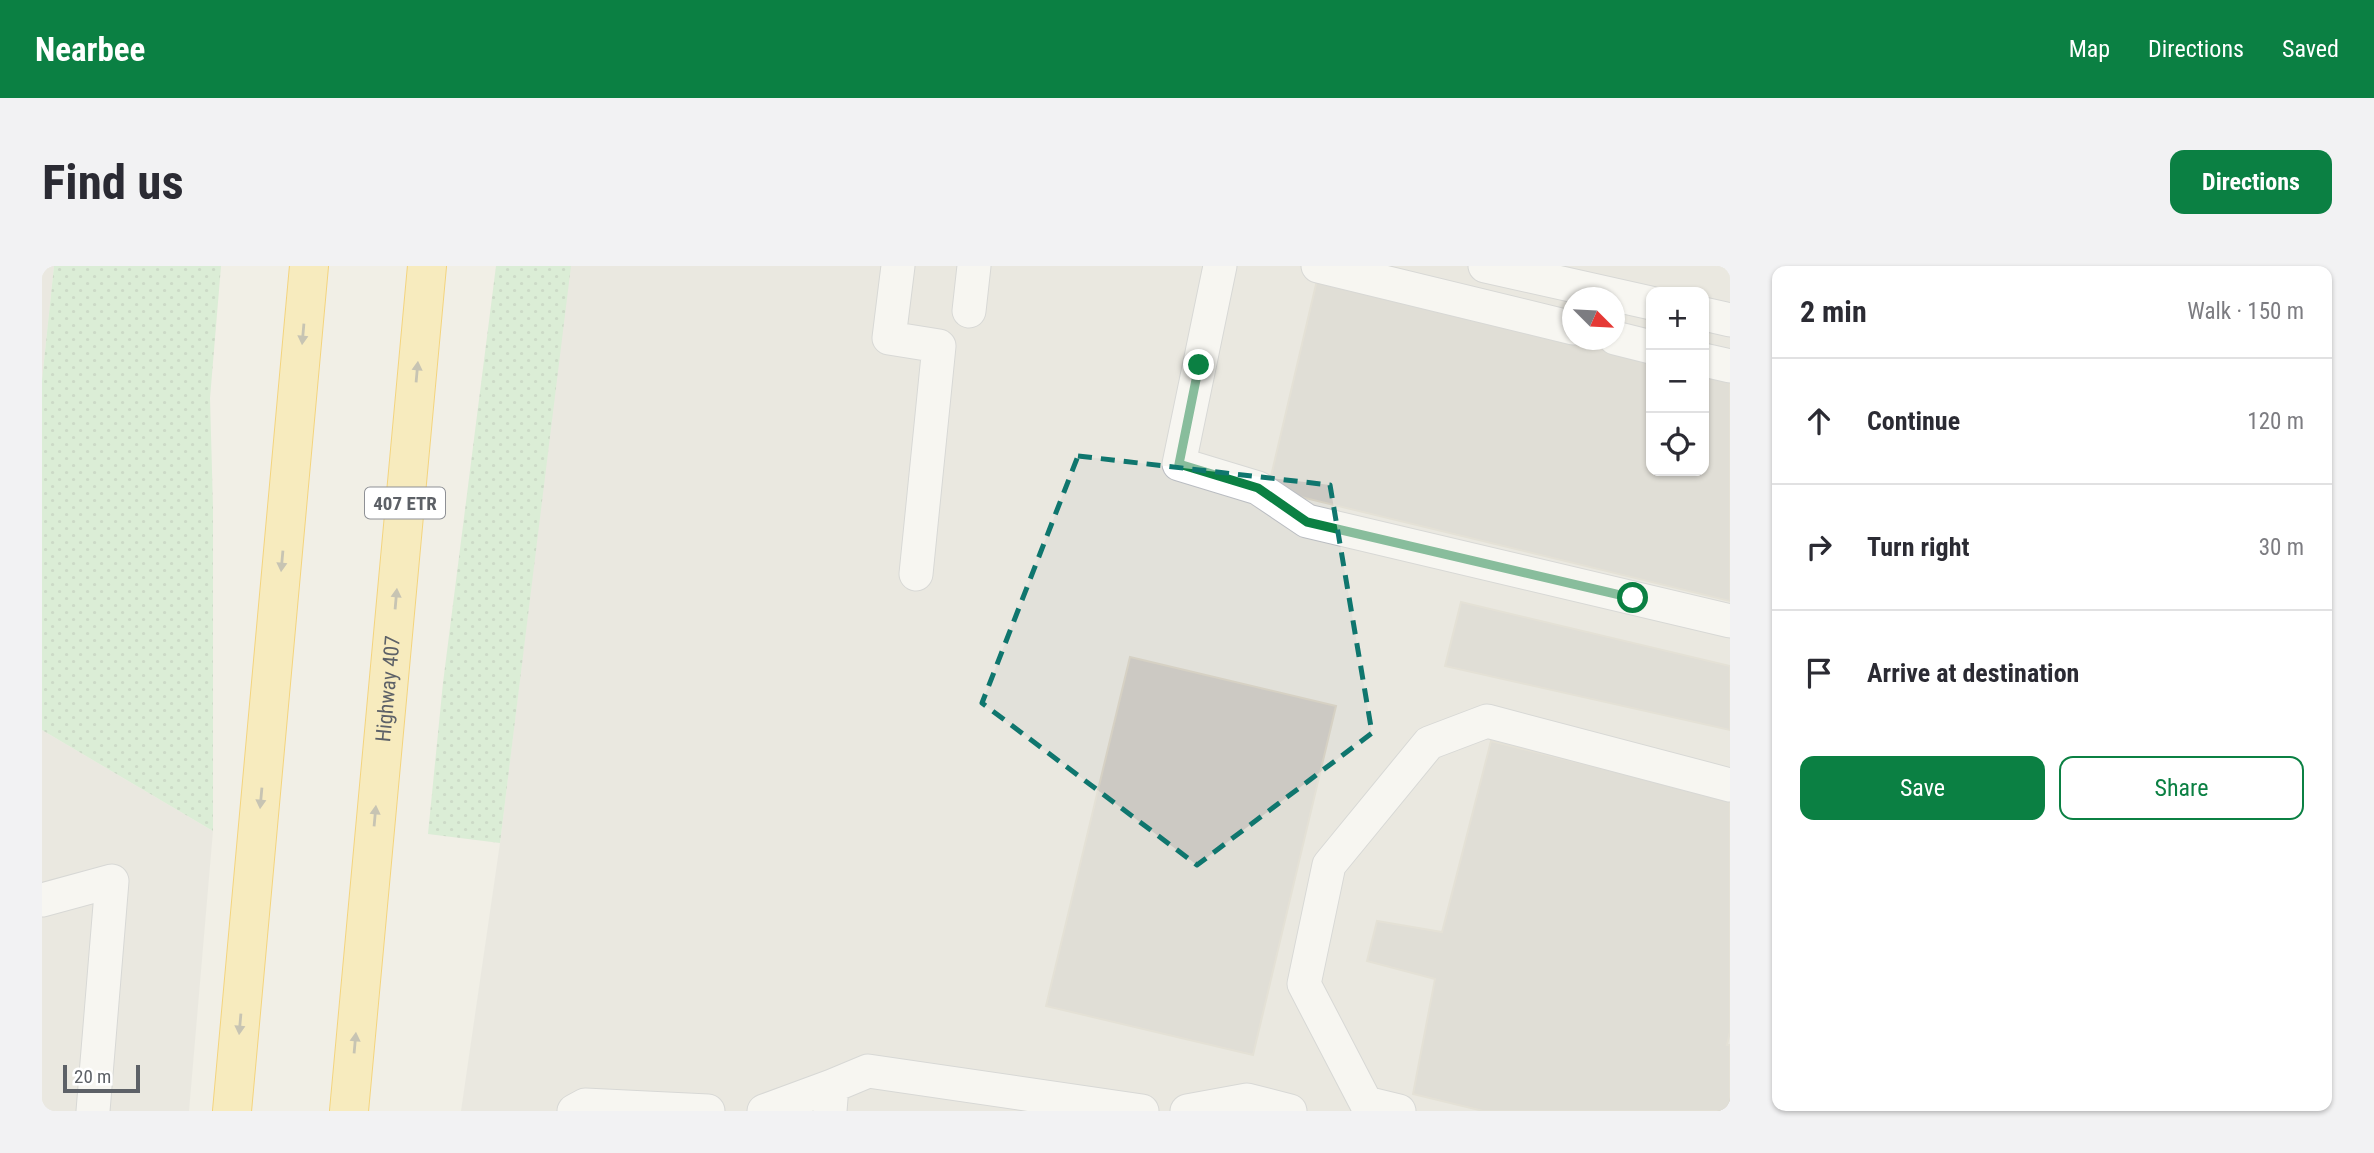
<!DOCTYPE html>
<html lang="en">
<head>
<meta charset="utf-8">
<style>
  body { margin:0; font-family:"Roboto Condensed",sans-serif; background:#f2f2f3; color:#2b2b33 }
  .controls { position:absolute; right:21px; top:21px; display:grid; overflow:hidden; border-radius:14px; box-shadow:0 2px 5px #0004 }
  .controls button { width:63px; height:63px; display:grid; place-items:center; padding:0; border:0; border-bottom:2px solid #e1e1e2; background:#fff; color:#2b2b33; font:35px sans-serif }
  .compass { position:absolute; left:1520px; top:21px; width:63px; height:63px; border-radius:50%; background:#fff; box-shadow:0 2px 5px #0004; rotate:114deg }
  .scale { position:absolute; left:21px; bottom:18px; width:77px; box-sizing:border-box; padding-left:7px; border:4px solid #5d6167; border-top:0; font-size:19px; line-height:24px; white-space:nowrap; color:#5d6167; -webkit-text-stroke:5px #fff; paint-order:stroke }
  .stop { position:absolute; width:21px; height:21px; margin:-16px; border:5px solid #0b8043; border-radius:50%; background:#fff }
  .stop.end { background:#0b8043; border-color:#fff; box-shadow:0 2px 7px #0008 }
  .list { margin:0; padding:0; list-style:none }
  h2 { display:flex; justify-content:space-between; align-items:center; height:91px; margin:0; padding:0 28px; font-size:30px }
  h2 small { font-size:23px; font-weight:400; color:#7c7c81 }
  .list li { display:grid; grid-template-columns:46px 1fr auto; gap:21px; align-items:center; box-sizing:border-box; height:126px; padding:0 28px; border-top:2px solid #e1e1e2 }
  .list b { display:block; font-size:26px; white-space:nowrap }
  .list em { font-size:23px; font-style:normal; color:#7c7c81 }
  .actions { display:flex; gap:14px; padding:21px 28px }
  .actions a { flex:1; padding:16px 0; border:2px solid #0b8043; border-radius:14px; text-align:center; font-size:24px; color:#0b8043 }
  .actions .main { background:#0b8043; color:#fff }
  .icon { flex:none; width:38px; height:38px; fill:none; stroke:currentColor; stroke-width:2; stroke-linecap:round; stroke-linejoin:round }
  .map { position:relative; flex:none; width:1688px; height:845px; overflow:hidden; border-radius:14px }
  header { display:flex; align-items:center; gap:42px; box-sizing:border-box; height:98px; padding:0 35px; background:#0b8043; color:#fff }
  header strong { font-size:33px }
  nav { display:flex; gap:38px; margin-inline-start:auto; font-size:24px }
  .intro { display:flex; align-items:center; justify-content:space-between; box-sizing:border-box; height:168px; padding:0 42px }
  h1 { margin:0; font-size:49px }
  .button { padding:18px 32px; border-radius:14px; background:#0b8043; color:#fff; font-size:24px; font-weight:700 }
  main { display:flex; gap:42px; padding:0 42px }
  aside { flex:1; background:#fff; border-radius:14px; box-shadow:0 2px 5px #0004 }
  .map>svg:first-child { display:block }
</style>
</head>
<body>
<header>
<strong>Nearbee</strong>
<nav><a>Map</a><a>Directions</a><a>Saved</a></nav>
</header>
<div class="intro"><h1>Find us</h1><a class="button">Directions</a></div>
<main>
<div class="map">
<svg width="1688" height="845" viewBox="0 0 1688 845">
  <defs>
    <pattern id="grass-dots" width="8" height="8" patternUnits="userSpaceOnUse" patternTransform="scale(1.75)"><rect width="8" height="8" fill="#c1eac3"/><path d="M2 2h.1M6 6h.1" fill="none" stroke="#a0c1a2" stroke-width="1.8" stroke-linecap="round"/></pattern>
  </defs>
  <rect width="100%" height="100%" fill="#f1efe6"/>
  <path fill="#e2e1da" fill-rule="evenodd" d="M 0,0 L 12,0 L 0,114 Z
    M 528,0 L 1688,0 L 1688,845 L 419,845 L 458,577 ZM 1609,26 L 1662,26 L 1662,205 L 1609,205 ZM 1531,32 L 1573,32 L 1573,74 L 1531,74 Z
    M 0,464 L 171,565 L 147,845 L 0,845 Z"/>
  <path fill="url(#grass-dots)" d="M 12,0 L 179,0 L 168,132 L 171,242 L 171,565 L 0,464 L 0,114 Z
    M 454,0 L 529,0 L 458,577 L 386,568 L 401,417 Z"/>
  <path fill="#ccc9c3" stroke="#d6d1c4" stroke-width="2" d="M 1275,14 L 1609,95 L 1609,205 L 1662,205 L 1662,108 L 1688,115 L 1688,335 L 1226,223 Z
    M 1419,336 L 1688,400 L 1688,464 L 1403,400 Z
    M 1088,391 L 1294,440 L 1211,789 L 1004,740 Z
    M 1449,475 L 1688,534 L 1688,766 L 1685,779 L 1688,779 L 1688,845 L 1441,845 L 1371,828 L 1393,713 L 1325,695 L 1335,655 L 1400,666 Z"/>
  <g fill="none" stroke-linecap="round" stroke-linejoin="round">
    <g stroke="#babdc2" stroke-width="35">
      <path id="minor" d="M 856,0 L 847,72 L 897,80 L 874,308
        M 1178,0 L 1137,198 L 1216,222 L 1265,255 L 1688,355
        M 1276,0 L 1531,62
        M 1443,0 L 1609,37
        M 927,45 L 932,0
        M 1662,48 L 1688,54
        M 1573,72 L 1609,81
        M 1662,94 L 1688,100
        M 0,634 L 70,615 L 51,845
        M 532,845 L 543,839 L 666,845
        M 722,845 L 790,820
        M 788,845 L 790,820 L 826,805 L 1100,845
        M 1145,845 L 1205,834 L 1248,845
        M 1357,845 L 1324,837 L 1262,718 L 1287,599 L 1387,477 L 1445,455 L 1688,519"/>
    </g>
    <g stroke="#f7b400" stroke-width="40">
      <g id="highway">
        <path d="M 190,845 L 267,0"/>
        <path id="s1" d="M 307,845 L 385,0"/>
      </g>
    </g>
    <use href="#minor" stroke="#fff" stroke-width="33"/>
    <use href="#highway" stroke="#ffe78f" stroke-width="38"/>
  </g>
  <defs><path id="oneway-solid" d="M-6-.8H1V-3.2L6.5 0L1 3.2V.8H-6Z" transform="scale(1.75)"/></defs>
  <g fill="#969075">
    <use href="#oneway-solid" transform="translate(261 68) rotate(95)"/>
    <use href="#oneway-solid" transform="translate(375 106) rotate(-85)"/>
    <use href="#oneway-solid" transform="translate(240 295) rotate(95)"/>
    <use href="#oneway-solid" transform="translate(354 333) rotate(-85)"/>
    <use href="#oneway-solid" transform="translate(219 532) rotate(95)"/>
    <use href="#oneway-solid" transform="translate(333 550) rotate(-85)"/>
    <use href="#oneway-solid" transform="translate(198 758) rotate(95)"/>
    <use href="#oneway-solid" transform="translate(313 777) rotate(-85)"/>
  </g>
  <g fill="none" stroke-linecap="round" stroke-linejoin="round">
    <path stroke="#0b8043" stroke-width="9" d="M 1157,99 L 1137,198 L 1216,222 L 1265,256 L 1591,332"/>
  </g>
  <path d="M0 0H1688V845H0ZM 1036,190 L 1288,219 L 1330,467 L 1155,599 L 940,437 Z" fill="#f1efe6" fill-opacity=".55" fill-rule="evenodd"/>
  <path fill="none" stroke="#0f766e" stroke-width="5" stroke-dasharray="14 9" stroke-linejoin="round" d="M 1036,190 L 1288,219 L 1330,467 L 1155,599 L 940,437 Z"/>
  <g text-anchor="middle" stroke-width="7" stroke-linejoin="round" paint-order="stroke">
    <rect fill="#fff" stroke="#8e9095" stroke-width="2" x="323" y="221.5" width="80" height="31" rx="5"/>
    <g font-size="19" font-weight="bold" fill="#5d6167">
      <text x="363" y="244">407 ETR</text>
    </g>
    <g font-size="21" fill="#5d6167" stroke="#fff">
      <text dy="7" stroke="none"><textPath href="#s1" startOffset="424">Highway 407</textPath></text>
    </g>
  </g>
</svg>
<div class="controls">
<button>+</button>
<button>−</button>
<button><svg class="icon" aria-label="locate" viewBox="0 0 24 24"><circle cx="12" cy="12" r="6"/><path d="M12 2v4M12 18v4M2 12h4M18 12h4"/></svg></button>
</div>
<svg class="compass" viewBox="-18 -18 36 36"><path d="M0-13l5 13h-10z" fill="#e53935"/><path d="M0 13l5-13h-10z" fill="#7c7c81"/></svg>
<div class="scale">20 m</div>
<div class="stop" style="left:1591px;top:332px"></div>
<div class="stop end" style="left:1157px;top:99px"></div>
</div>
<aside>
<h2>2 min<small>Walk · 150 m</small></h2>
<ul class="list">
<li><svg class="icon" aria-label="ahead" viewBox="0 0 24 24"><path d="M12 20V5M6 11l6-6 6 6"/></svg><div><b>Continue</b></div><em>120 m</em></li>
<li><svg class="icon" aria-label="right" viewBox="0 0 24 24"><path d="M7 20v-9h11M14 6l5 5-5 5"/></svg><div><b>Turn right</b></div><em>30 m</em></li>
<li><svg class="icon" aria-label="arrive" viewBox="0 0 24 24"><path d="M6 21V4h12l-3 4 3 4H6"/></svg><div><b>Arrive at destination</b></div></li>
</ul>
<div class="actions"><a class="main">Save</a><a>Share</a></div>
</aside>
</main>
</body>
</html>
